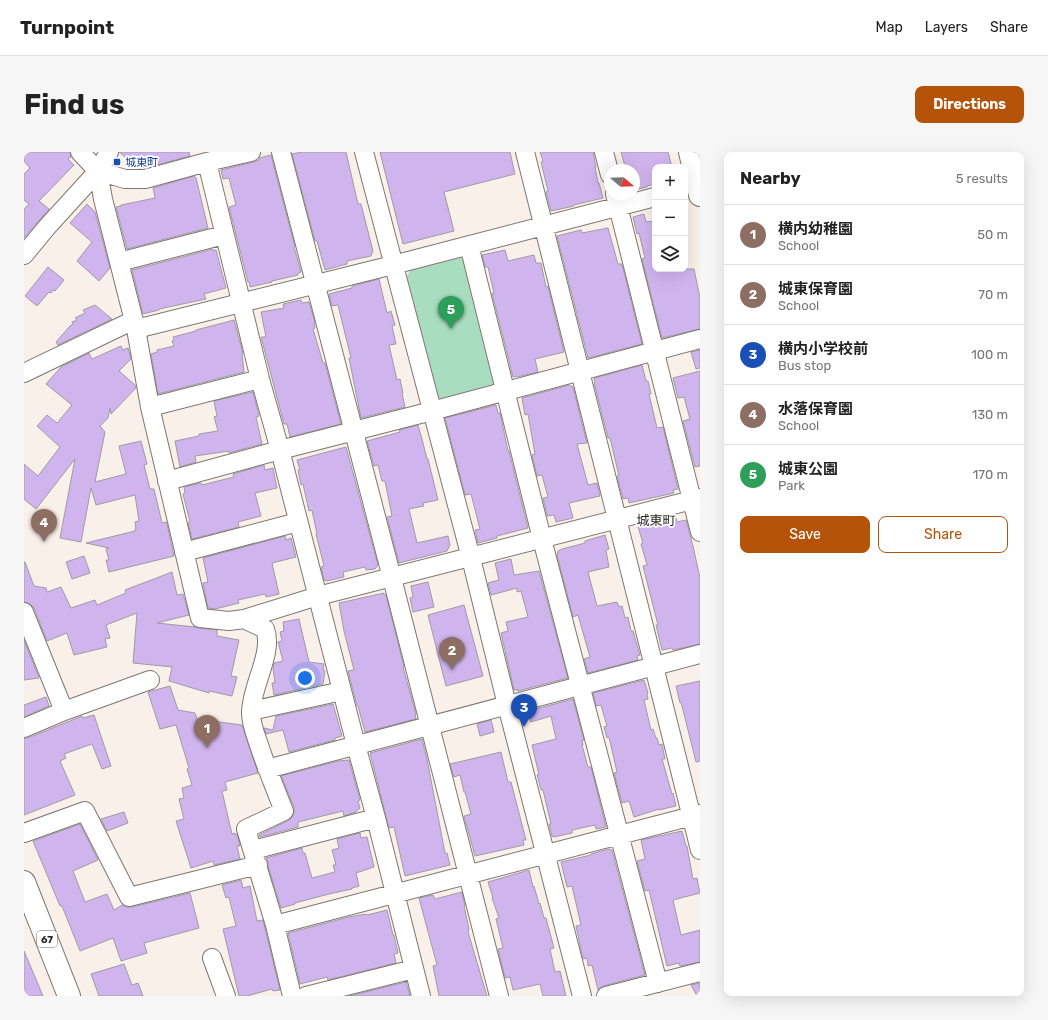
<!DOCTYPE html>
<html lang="en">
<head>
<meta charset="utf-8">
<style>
  body { margin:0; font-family:Rubik,"Noto Sans JP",sans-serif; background:#f6f6f6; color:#222 }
  .controls { position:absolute; right:12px; top:12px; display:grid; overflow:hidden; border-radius:8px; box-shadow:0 4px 16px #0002 }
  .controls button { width:36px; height:36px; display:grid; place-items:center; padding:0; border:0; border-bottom:1px solid #e0e0e0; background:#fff; color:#222; font:20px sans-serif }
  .compass { position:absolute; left:580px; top:12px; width:36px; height:36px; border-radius:50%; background:#fff; box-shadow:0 4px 16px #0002; rotate:109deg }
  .you { position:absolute; left:281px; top:526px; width:14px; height:14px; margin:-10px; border:3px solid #fff; border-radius:50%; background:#1a73e8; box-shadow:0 0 0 6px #1a73e833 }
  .badge { display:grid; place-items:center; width:26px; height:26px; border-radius:50%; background:#b45309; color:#fff; font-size:13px; font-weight:700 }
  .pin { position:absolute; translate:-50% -33px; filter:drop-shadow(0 1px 2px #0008) }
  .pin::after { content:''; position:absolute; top:21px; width:14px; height:12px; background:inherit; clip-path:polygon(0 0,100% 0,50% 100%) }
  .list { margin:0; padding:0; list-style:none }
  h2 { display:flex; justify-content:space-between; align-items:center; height:52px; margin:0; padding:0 16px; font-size:17px }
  h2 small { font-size:13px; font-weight:400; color:#767676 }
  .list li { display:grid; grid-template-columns:26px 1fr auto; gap:12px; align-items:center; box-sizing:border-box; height:60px; padding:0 16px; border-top:1px solid #e0e0e0 }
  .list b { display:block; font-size:15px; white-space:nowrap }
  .list p { margin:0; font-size:13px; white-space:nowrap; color:#767676 }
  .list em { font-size:13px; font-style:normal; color:#767676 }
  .actions { display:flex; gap:8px; padding:12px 16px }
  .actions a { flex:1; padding:9px 0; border:1px solid #b45309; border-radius:8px; text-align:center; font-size:14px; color:#b45309 }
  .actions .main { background:#b45309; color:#fff }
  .icon { flex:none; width:22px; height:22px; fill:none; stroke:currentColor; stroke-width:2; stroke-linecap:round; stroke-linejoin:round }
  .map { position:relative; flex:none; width:676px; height:844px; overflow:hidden; border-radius:8px }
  header { display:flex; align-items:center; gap:24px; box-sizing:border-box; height:56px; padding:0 20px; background:#fff; border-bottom:1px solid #e0e0e0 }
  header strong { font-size:19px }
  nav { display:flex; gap:22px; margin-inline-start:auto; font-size:14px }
  .intro { display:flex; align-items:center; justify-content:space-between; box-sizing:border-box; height:96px; padding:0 24px }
  h1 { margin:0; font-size:28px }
  .button { padding:10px 18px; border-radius:8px; background:#b45309; color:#fff; font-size:14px; font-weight:700 }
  main { display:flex; gap:24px; padding:0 24px }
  aside { flex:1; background:#fff; border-radius:8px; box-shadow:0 4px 16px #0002 }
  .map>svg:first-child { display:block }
</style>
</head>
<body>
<header>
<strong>Turnpoint</strong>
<nav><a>Map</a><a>Layers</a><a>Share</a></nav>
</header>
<div class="intro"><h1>Find us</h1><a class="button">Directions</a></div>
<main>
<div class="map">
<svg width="676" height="844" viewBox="0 0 676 844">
  <rect width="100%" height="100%" fill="#faf0ea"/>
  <path fill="#a8ddc0" d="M 436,105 L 442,109 L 470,230 L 468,235 L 418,247 L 411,244 L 383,124 L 387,117 Z"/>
  <path fill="#d0b4ee" stroke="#9f9ba4" d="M 0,0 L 46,0 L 47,5 L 44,7 L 50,13 L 15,49 L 25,57 L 0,86 L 0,57 L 5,52 L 0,48 L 0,22 L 6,16 L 0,9 Z
    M 95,0 L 165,0 L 166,4 L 125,15 L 115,16 Z
    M 278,0 L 322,0 L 334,52 L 337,52 L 349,99 L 347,104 L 323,109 L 323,112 L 301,118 L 293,89 L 291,89 L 268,2 Z
    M 356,0 L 486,0 L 491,22 L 420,40 L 430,79 L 379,92 Z
    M 516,0 L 569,0 L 572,15 L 571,15 L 574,31 L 575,31 L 579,46 L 550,53 L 550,54 L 527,59 L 522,40 L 524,39 L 517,10 L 519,9 Z
    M 597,0 L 644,0 L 648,15 L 631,15 L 631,32 L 623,34 L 623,35 L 610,38 L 610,18 L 602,18 Z
    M 247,3 L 271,95 L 270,95 L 277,120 L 274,121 L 274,123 L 248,129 L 248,130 L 226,135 L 225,130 L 224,130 L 205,55 L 212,53 L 205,26 L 199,27 L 197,18 L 229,10 L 235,8 L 235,6 Z
    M 170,24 L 172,26 L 184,76 L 103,97 L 92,55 L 97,54 L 97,53 L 131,46 L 129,36 Z
    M 63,52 L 71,60 L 86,116 L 75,129 L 53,109 L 68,90 L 46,71 Z
    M 620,62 L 622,70 L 631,69 L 631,117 L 670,117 L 676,146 L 676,177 L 638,186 L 618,107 L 621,106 L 615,81 L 613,82 L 609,65 Z
    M 584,76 L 594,112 L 598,112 L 618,192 L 564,206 L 533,84 L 557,78 L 558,81 Z
    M 189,97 L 190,99 L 192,98 L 202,136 L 180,142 L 182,147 L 135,157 L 135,158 L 119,162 L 108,118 Z
    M 481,98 L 484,109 L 510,103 L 512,111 L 517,111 L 522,135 L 524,134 L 540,200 L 511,207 L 514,220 L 493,225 L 493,224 L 489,225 L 468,141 L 470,141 L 464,115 L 461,115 L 458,103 Z
    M 24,115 L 40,128 L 31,139 L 29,138 L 27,141 L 25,140 L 13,154 L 1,144 Z
    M 355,127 L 363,161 L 367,159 L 371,173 L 368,174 L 372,192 L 365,193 L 373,228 L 376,227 L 379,241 L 378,241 L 381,255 L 337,266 L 325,206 L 327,206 L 314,153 L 308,154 L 305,142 L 328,136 L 328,134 Z
    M 277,148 L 278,151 L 285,150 L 291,170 L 290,170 L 291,176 L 289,177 L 299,211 L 301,211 L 317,272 L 266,285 L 263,272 L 260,272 L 237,185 L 242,185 L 237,160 L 260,156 L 259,152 Z
    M 71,153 L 88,167 L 34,193 L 32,190 L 46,174 L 49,172 L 48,170 L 53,168 L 51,166 L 61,161 L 59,158 Z
    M 210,168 L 219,201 L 218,201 L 220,220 L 134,242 L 127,202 L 133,200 L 133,198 L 150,194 L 148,189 L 150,188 L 149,185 L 172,179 L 172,178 Z
    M 97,194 L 99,198 L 104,196 L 107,207 L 95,219 L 111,233 L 112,236 L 87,262 L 86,256 L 84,266 L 76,274 L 81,280 L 71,330 L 102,322 L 95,294 L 117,289 L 123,312 L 120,313 L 126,337 L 130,337 L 138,371 L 142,370 L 143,372 L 150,404 L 85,420 L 82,408 L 85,408 L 82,397 L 85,396 L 62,391 L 111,379 L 111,377 L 112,377 L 111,370 L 115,369 L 111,343 L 72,353 L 67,336 L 57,390 L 36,386 L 51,307 L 12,357 L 0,347 L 0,312 L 14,324 L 36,295 L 13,274 L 23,263 L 33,271 L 48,253 L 22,232 L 37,215 L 65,201 L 68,207 Z
    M 676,198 L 676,216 L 672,217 L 667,200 Z
    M 618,213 L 622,229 L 624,229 L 627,242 L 625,242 L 633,276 L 639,275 L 654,337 L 649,338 L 650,341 L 605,351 L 604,346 L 599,347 L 593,324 L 595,324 L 586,286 L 584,286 L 570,231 L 571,230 L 570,226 Z
    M 676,219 L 676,314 L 671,315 L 659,269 L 666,267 L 660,245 L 654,246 L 649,226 Z
    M 545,233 L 549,235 L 563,291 L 553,292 L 564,333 L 573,331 L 576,344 L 545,351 L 549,366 L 532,370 L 530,363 L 523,364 L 519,346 L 524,345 L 518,323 L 513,324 L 508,303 L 511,302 L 504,262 L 501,263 L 498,246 Z
    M 229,240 L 235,264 L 232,265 L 238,292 L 205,301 L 205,299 L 171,304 L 172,310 L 156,315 L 151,289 L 175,284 L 175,282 L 194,279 L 190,265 L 193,264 L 190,249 Z
    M 472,253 L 474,261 L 476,261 L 484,299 L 485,299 L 504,376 L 473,384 L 473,386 L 454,391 L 451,378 L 456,377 L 447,342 L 441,343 L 421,266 Z
    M 394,273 L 398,287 L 403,307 L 404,307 L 414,348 L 399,351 L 400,354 L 385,357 L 393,391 L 424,384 L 426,393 L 423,399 L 375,411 L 363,365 L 368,364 L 361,329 L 358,329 L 354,313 L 350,314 L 343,289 L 376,280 L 375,278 Z
    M 322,295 L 354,413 L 351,417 L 342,418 L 341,415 L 319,420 L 320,425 L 303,429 L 300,428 L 297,415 L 300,414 L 292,382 L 293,382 L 288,358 L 285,359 L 279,332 L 277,333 L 274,318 L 276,318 L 273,308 Z
    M 240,313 L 241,318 L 249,316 L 253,336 L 231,341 L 237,364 L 214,370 L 215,375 L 168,387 L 164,371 L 166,370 L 159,342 L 161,341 L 160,335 L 177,331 L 178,333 L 210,325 L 209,322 Z
    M 652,366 L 653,370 L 662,368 L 669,394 L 676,426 L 676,492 L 649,498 L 648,496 L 638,498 L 632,473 L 634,473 L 619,414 L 623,413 L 617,392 L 619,391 L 614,375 Z
    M 581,383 L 585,397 L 582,398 L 585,415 L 564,420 L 573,454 L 593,450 L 595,455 L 598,454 L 601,466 L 604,465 L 607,479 L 609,479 L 616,503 L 613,504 L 614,508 L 564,521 L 560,507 L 566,505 L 554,463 L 549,465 L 533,403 L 534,399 L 538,397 L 561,391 L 561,389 Z
    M 261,384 L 262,388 L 267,386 L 272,405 L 248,411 L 255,442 L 242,445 L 241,442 L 214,448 L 215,451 L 191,457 L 184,456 L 179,431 L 184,430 L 179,406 Z
    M 60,404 L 66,421 L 48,427 L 42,410 Z
    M 487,407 L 490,423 L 515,419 L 544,526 L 494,539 L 494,538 L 490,538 L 477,481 L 484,479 L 482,470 L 504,465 L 497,439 L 493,440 L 493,436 L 467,443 L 464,431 L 475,428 L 471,411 Z
    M 0,410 L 1,410 L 10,434 L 22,436 L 23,440 L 37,435 L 47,456 L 71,448 L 73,453 L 102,441 L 101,438 L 148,420 L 153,443 L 159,442 L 165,463 L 133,471 L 171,475 L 175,476 L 193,478 L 193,484 L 215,488 L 207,524 L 213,525 L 208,544 L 185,539 L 185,541 L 145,529 L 148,515 L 109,511 L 113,461 L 82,473 L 86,486 L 81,487 L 83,495 L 50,503 L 43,481 L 23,489 L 10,456 L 6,452 L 0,450 Z
    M 404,430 L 410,455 L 389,460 L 386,446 L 389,445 L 387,434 Z
    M 360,441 L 360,443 L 362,443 L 380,515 L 379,515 L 392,562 L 391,562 L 392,567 L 341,580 L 334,554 L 333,554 L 324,519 L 330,518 L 320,479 L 315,451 Z
    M 440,453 L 459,524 L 422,534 L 404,463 Z
    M 275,467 L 285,510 L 300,512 L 299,518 L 301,519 L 299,532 L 250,543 L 248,531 L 251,531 L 249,516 L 250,511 L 259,509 L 254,490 L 258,489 L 256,480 L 260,479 L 259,470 Z
    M 0,488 L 15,526 L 0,528 Z
    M 620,528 L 624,541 L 623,542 L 624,547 L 620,548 L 627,578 L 629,577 L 632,586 L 633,586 L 635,593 L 638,592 L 641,607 L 638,607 L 648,642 L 649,641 L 652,654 L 635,658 L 635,657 L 610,665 L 605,649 L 598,651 L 590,621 L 593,620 L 585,585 L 583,586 L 580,575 L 583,574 L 577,553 L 572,554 L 569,541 Z
    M 676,529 L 676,609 L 672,610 L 657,550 L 656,551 L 652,534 Z
    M 146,534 L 154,558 L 171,561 L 173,567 L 218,573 L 234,621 L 201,630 L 203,638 L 198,639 L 208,682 L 211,681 L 211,683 L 213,682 L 216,694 L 213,694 L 216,707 L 190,713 L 189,709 L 167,716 L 152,669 L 160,667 L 155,647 L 160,646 L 158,636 L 168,633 L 163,617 L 165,616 L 152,573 L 136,577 L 124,540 Z
    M 22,545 L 25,554 L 0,565 L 0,553 Z
    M 549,547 L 560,588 L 558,588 L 559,593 L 558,593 L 564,615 L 567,615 L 582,675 L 572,677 L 571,673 L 548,678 L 548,681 L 530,685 L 528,684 L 525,672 L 527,672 L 519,638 L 517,638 L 513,623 L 515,623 L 508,593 L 532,587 L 527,564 L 507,570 L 504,559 Z
    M 309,552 L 318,584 L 311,586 L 311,588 L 265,600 L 259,578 L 242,582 L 240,576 L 249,578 L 252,564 Z
    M 70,563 L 87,614 L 78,617 L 68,592 L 40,602 L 42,606 L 36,609 L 51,643 L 0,663 L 0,586 L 4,586 L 58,564 L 59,566 Z
    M 467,568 L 470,580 L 456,584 L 453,572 Z
    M 398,587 L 403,607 L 421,701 L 423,701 L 426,713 L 381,724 L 370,675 L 365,676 L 346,601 Z
    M 477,600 L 484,630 L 487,630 L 502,688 L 499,688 L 500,693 L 451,704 L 440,664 L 447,662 L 441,640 L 440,640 L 436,623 L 430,625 L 426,612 Z
    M 325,608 L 336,648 L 334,649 L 336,656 L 332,660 L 320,664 L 319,659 L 274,670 L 274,675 L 236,685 L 235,683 L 265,668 L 268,665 L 270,661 L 270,655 L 257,624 L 314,609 Z
    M 100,660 L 104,671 L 83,679 L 77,667 Z
    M 56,672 L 74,708 L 49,719 L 61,750 L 83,742 L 90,758 L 98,753 L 103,755 L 108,755 L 166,741 L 175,776 L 120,791 L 123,801 L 97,809 L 89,786 L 56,799 L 38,754 L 36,754 L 9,689 Z
    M 658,679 L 662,694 L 663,694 L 669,727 L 673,726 L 676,741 L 649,748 L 657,783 L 676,778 L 676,810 L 656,814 L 655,811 L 643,814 L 625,738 L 621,739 L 613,709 L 621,707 L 617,688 Z
    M 336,681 L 337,686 L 343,685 L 350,715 L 332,721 L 335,734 L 328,736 L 328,737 L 305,742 L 271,751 L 271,752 L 257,756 L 244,714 L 244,710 L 242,706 L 278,696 L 279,701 L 281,701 L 288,726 L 311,720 L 309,713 L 312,713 L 308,698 L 315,696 L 313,687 Z
    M 585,697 L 588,698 L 621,823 L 579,834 L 574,838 L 568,813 L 564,814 L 563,806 L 559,807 L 552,774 L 557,773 L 548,734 L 543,735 L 537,710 L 567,703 L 567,702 Z
    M 505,718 L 509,735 L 510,734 L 515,752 L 516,751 L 520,766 L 522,766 L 530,796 L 526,797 L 531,820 L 536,819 L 542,844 L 519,844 L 516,832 L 489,838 L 486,825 L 481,826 L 474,797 L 479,796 L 472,767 L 475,766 L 468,746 L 469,746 L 464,730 Z
    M 217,728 L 219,736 L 226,734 L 233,769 L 239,768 L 256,838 L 249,839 L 248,837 L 223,844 L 215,844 L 199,777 L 212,774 L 205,745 L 202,746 L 198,733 Z
    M 438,740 L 441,754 L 440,754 L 445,777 L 444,780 L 463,844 L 415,844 L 409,814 L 413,813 L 395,746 L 409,743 L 411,747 Z
    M 363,758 L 369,783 L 370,783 L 374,801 L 370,802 L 372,811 L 304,828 L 303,825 L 276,832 L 264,781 L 325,765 L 342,762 L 343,763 Z
    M 0,799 L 14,832 L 19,844 L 0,844 Z
    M 100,812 L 108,833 L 114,831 L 119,844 L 75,844 L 67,822 Z
    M 382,830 L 386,844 L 325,844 Z
    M 676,831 L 676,844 L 673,844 L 667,833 Z"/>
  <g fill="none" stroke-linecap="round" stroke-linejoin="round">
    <g stroke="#7f7671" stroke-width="20">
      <path id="minor" d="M 56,0 L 74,19 L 101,27 L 121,27 L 183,10 L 227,0
        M 257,0 L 368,426 L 475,844
        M 340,0 L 447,406 L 483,553 L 558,844
        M 501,0 L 676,698
        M 580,0 L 586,23
        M 183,10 L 236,227 L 256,298 L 332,593 L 352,666 L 397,844
        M 74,19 L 79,47 L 112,177 L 126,255 L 176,466 L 205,469 L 220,467 L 294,444 L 676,346
        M 591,42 L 676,380
        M 445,93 L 518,387 L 634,831
        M 0,103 L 23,75 L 74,19 L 85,0
        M 95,110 L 200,83
        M 112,177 L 369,113 L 631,45
        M 0,221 L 110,168
        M 126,255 L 236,227
        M 143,329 L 256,298 L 408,259 L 676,187
        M 160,400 L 274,370
        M 0,460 L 40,559
        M 220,467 L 241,477 C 250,501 227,534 227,561 C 227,574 233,586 237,599 C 244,619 252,639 260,659 L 222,677 L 251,773 L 268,844
        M 227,559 L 318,539
        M 0,576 L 40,559 L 126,528
        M 243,617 L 676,502
        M 0,681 L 61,659 L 105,745 L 234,713
        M 229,698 L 352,666
        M 251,773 L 676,662
        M 188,806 L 202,844
        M 282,844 L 390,817
        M 582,844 L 676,820"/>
    </g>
    <g stroke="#7f7671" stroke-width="24">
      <path id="tertiary" d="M 666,0 L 676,43"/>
    </g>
    <g stroke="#7f7671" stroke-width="24">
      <path id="primary" d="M 0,730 L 45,844"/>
    </g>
    <use href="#minor" stroke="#fff" stroke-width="18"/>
    <use href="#tertiary" stroke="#fff" stroke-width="22"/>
    <use href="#primary" stroke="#fff" stroke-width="22"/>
  </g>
  <rect fill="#1a4fb4" stroke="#fff" stroke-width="1.5" x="89" y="6" width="8" height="8" rx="2"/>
  <g text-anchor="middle" stroke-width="3.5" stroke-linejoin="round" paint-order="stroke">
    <rect fill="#fff" stroke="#686664" stroke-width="1" x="13" y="779" width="20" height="16" rx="3"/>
    <g font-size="10" font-weight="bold" fill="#282422">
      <text x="23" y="791">67</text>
    </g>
    <g font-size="11" fill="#164399" stroke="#fff" text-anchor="start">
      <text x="101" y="14">城東町</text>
    </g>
    <g font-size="13" fill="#282422" stroke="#fff">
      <text x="632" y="373">城東町</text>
    </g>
  </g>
</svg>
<div class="controls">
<button>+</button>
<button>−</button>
<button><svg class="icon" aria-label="layers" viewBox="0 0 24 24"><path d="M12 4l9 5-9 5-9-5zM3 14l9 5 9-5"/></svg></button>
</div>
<svg class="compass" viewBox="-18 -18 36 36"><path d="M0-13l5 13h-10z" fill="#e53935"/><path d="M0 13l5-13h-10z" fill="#767676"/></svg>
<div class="you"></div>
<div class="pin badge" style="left:183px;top:596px;background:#8d6e63">1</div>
<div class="pin badge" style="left:428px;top:518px;background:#8d6e63">2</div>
<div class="pin badge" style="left:500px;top:575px;background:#1a4fb4">3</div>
<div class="pin badge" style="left:20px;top:390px;background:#8d6e63">4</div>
<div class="pin badge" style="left:427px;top:177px;background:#2e9e5b">5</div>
</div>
<aside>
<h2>Nearby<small>5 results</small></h2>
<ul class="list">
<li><span class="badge" style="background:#8d6e63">1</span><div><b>横内幼稚園</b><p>School</p></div><em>50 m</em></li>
<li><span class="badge" style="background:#8d6e63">2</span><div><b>城東保育園</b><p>School</p></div><em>70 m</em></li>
<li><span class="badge" style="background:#1a4fb4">3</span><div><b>横内小学校前</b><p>Bus stop</p></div><em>100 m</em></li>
<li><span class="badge" style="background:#8d6e63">4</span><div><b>水落保育園</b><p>School</p></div><em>130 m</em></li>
<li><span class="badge" style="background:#2e9e5b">5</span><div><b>城東公園</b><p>Park</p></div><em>170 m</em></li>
</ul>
<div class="actions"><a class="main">Save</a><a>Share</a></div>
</aside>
</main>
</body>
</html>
